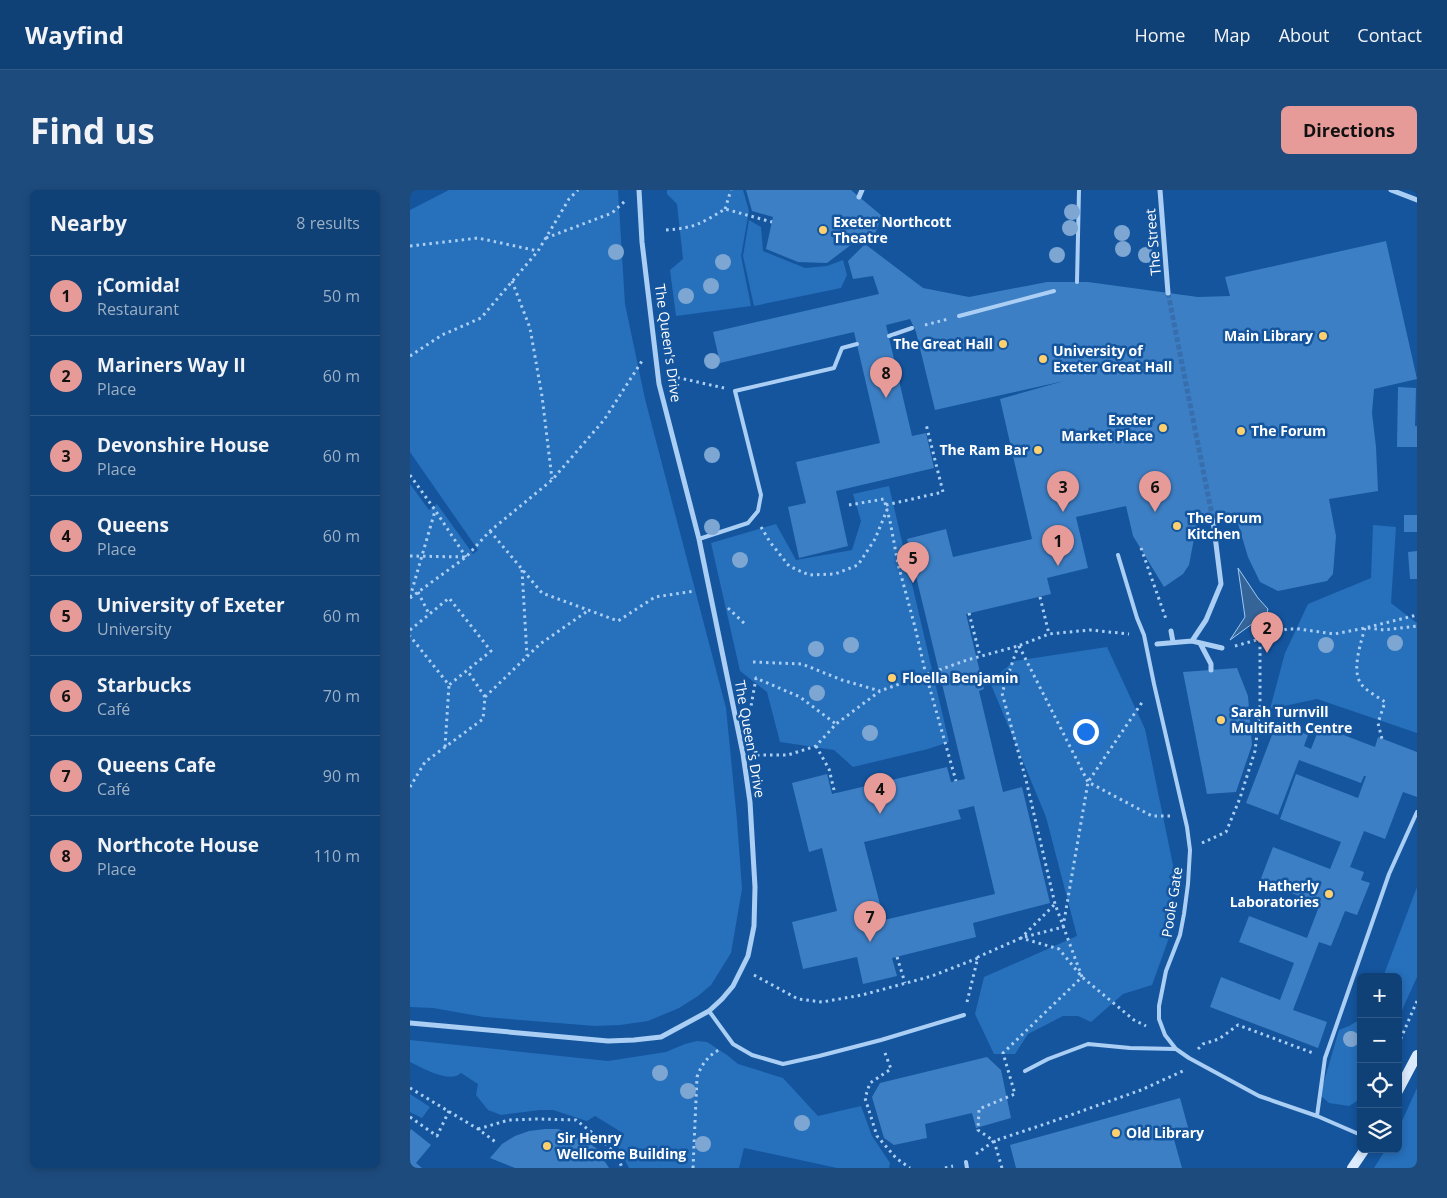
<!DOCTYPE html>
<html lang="en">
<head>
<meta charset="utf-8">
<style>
  body { margin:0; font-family:"Open Sans",sans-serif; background:#1d4b7e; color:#f1f3f6 }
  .controls { position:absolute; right:15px; bottom:15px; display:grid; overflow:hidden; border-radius:8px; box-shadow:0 2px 8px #0003 }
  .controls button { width:45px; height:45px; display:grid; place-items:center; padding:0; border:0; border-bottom:1px solid #2f5988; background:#0f4076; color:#f1f3f6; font:25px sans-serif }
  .you { position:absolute; left:675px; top:541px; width:18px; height:18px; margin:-12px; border:4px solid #fff; border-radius:50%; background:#1a73e8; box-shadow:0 0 0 8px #1a73e833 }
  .badge { display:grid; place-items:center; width:32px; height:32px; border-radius:50%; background:#e69b98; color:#111; font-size:16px; font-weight:700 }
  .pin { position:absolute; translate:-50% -41px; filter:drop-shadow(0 1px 2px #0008) }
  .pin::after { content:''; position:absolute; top:26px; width:18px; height:15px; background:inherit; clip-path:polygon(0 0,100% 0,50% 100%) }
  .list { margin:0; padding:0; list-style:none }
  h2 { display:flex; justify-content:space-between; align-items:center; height:65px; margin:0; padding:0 20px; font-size:21px }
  h2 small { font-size:16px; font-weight:400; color:#9bafc5 }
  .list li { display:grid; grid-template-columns:32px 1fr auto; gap:15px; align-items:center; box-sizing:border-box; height:80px; padding:0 20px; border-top:1px solid #2f5988 }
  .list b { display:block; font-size:19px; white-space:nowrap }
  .list p { margin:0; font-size:16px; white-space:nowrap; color:#9bafc5 }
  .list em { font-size:16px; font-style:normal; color:#9bafc5 }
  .icon { flex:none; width:28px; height:28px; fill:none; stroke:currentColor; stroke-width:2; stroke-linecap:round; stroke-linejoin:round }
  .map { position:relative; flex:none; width:1007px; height:978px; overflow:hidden; border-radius:8px }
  header { display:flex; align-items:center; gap:30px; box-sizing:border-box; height:70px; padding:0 25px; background:#0f4076; border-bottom:1px solid #2f5988 }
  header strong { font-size:24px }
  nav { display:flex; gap:28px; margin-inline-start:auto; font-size:18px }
  .intro { display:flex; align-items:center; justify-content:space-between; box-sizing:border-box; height:120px; padding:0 30px }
  h1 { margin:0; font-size:35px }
  .button { padding:12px 22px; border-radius:8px; background:#e69b98; color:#111; font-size:18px; font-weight:700 }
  main { display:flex; gap:30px; padding:0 30px }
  aside { flex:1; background:#0f4076; border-radius:8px; box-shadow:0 2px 8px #0003 }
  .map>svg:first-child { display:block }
</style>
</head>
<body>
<header>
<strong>Wayfind</strong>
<nav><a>Home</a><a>Map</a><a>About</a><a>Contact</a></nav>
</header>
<div class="intro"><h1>Find us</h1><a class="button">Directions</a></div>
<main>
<aside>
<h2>Nearby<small>8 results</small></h2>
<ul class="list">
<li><span class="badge">1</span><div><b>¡Comida!</b><p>Restaurant</p></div><em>50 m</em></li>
<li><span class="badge">2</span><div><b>Mariners Way II</b><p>Place</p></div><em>60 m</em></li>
<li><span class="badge">3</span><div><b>Devonshire House</b><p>Place</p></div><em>60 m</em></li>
<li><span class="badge">4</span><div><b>Queens</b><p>Place</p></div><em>60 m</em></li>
<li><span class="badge">5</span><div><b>University of Exeter</b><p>University</p></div><em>60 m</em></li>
<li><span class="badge">6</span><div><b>Starbucks</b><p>Café</p></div><em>70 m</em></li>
<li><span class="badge">7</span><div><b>Queens Cafe</b><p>Café</p></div><em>90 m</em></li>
<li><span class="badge">8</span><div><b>Northcote House</b><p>Place</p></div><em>110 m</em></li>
</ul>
</aside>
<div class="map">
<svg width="1007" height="978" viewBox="0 0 1007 978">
  <rect width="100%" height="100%" fill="#14559e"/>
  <path fill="#2770bc" d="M 39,0 L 208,0 L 215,114 L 235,209 L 316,518 L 327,630 L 332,699 L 321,763 L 301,795 L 288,806 L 269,818 L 238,831 L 210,835 L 185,836 L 74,827 L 23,818 L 0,817 L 0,294 L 19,320 L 27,314 L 63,364 L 68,360 L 0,262 L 0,20 Z
    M 257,0 L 333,0 L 339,21 L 331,66 L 341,116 L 266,126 L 260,80 L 273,69 L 267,14 L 257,4 Z
    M 339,30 L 351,37 L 353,61 L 395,78 L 417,76 L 433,70 L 437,85 L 431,98 L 344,116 L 333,66 Z
    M 479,296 L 539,552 L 518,559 L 443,577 L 424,560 L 370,552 L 357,502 L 330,481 L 301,353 L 366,334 L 386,370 L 442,360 L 451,331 L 443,304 Z
    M 963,335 L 986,337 L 981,413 L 1007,433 L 1007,543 L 907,509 L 860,519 L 875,463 L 898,414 L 961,388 Z
    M 697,457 L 735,539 L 763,675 L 760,745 L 742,795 L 713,804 L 681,832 L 668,826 L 653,826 L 618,844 L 605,864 L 584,864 L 565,824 L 574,787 L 667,746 L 636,627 L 580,492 L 604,471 Z
    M 1007,697 L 1007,787 L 988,829 L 988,787 L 973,787 Z
    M 951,829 L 951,904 L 947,911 L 939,916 L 919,913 L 910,905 L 929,840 L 939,836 Z
    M 0,850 L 198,871 L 256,862 L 275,854 L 287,851 L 297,852 L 317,865 L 328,874 L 373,888 L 408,926 L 451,916 L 462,946 L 480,973 L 479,978 L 427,978 L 334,958 L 329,978 L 219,978 L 207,955 L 213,943 L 185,926 L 177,931 L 143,920 L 130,920 L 91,925 L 78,920 L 66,905 L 68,894 L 51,883 C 39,894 13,878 0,872 Z
    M 1007,898 L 1007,978 L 964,978 L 976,959 L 988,959 L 988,940 Z
    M 0,904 L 20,917 L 12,928 L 0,922 Z"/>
  <path fill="#356499" stroke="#9dcaf6" d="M 828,378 L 848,408 L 858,419 L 857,423 L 820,450 L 835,427 Z"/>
  <path fill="#3d7fc5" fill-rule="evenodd" d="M 336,0 L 441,0 L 472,26 L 462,51 L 450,48 L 417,73 L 388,72 L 356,59 L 363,27 L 342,21 Z
    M 976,51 L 1007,189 L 964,199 L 962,223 L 966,257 L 968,301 L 919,309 L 926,346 L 923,384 L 917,391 L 868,401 L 850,392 L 838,367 L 825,324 L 787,333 L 779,375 L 773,384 L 754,397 L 723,346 L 716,316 L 666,327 L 678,378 L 637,388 L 641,404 L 556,424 L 574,499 L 569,501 L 593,602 L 612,597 L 640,713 L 563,733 L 566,747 L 482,768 L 487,786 L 453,794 L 447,767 L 393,779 L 382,732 L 427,721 L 412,658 L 399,662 L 382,593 L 417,584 L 422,604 L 537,577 L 541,592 L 555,589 L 497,349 L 536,339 L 543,367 L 622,349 L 590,209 L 654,191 L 525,220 L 506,142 L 500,129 L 476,135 L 502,246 L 516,243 L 524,278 L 426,301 L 438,356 L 389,368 L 378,317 L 396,313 L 386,272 L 470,253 L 444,142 L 310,173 L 303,142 L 469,104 L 463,86 L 443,89 L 438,71 L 455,54 L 513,98 L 559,107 L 637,92 L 678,92 L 788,107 L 820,106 L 815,87 ZM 564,616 L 585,704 L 474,730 L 454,652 L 551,629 L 548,620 Z
    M 988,197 L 1006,198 L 1005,236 L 1007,236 L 1007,257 L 987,257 Z
    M 994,325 L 1007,325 L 1007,342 L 994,342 Z
    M 1007,361 L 1007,389 L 1000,389 L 998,362 Z
    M 827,478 L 838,506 L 842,555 L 826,602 L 797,604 L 773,482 Z
    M 867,532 L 898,545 L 894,556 L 901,559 L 910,536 L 965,557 L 968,547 L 1007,562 L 1007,607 L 993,602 L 975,649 L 954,641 L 940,677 L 954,682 L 951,690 L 960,693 L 947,725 L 935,721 L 921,756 L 909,752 L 883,820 L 917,832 L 908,858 L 800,817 L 811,787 L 870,810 L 884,773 L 829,752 L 839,726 L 897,748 L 910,714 L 850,691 L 863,657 L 920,679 L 931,652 L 870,629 L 886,584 L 948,608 L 956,586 L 954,586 L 951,593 L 889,570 L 868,625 L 836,613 Z
    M 577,867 L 591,880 L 601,928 L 566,938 L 562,923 L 515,934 L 517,948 L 484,955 L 474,948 L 462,907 L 470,893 Z
    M 770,908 L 779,941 L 763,946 L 772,978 L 606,978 L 600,955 Z
    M 1,939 L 21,955 L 6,973 L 12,978 L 0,978 L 0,941 Z
    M 135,939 L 148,939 L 176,951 L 187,959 L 199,978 L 105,978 L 80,968 L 92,954 L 105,946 L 119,941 Z"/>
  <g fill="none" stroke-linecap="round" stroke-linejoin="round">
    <path stroke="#376ead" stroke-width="5" stroke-dasharray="5 2.5" stroke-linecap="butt" d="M 758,103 L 803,330"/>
    <path stroke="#abcff4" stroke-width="3" stroke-dasharray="2.5 4" stroke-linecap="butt" d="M 315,19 L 321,0
      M 256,40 C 285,38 292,33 315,19 L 362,32
      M 136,48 L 202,23 L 215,11
      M 0,56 L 68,48 L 128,61
      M 102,91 L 120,138 L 132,206 L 142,289
      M 515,135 L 538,129
      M 0,166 L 32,145 L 71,128 L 128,61 L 159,9 L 168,0
      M 261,186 L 314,198
      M 0,285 L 25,320 L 56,367
      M 439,315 L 474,309 L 480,331 L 488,374 L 505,437 L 516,485 L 546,591
      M 476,315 L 533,302 L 516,234
      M 351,337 L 360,352 L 379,376 L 399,385 L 425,384 L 448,375 L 465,349 L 477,320
      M 80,341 L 132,403 L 208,431 L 245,407 L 285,401
      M 731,358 L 756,429
      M 0,366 L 55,367
      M 112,380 L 117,466
      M 8,402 L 19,424
      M 0,407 L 25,321
      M 630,407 L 639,444
      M 0,408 L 56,367 L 80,341 L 142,290 L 194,230 L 232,171
      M 318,418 L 336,435
      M 559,423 L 570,466
      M 955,438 C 951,452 942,479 950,492 C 953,499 968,507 975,512 L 968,533 L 972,549
      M 958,438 L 974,440 L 1007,436
      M 0,440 L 39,408 L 81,461 L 39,495 L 0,446
      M 609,456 L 678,592 L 742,626 L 761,626
      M 825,456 L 850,449 L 877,439 L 889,439 L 924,444 L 955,438 L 1007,425
      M 343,472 L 392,474 L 432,490 L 470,501
      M 75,507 L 130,454 L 179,420
      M 340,522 L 346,488 L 390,507 L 426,534
      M 406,556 L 419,579 L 425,604
      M 35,557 L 39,495
      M 347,565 L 378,565 L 406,556 L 426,534 L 470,501 L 557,470 L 608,456 L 639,444 L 680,440 L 719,444
      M 0,597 L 15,572 L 73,529 L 75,507 L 57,480
      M 792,653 L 816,642 L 830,608 L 845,561 L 850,518 L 850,449
      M 644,715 L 611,748 L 649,759 L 672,787 L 724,830 L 736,836
      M 487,767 L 495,793
      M 344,785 L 388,809 L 412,812 L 452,805 L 522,786 L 568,768
      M 557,812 L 568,767 L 611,748 L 653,737 L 678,592 L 733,511
      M 988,855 L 1007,811
      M 788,859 L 793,854 L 809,849 L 828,835 L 903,863
      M 475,863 L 481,879 L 460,893 L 455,908 L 467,946 L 486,968 L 500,978
      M 0,898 L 68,939 L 87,953
      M 0,927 L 27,946 L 39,921
      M 68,939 L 99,930 L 127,929 L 166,930 L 189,948 L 208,966 L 212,978
      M 566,964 L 584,951 L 641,932 L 731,900 L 773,881
      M 283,978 L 287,887 C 292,874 298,865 311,859
      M 535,978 L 543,976
      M 592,978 L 584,951 L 568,940 L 569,919 L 605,904 L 593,863 L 672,787 L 645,714 L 616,590 L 592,503 L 608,456"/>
    <path stroke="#abcff4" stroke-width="4" d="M 667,92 L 669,0
      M 549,126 L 644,101
      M 479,146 L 502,138
      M 289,349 L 338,333 L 348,321 L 351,305 L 325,201 L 424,178 L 432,158 L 447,154
      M 708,365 L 727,428 L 734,445 L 744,494 L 777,637 L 780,660 L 778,694 L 774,724 L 770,745 L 756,781 L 749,816 L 749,829 L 755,845 L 766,859 L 779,868 L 849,906 L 907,926 L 951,945
      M 299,821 L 323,854 L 342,865 L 373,874 L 409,866 L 471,850 L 554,825
      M 615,881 L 638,869 L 678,854 L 720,858 L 766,859
      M 907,926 L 915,868 L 921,851 L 979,684 L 1007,622
      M 556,972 L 557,978"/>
    <path stroke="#abcff4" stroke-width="5" d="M 750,0 L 758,103
      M 981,0 L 1007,10
      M 449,7 L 452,0
      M 761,441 L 763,452
      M 782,451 L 796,430 L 811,394 L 803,330
      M 790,453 L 801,474 L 801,480
      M 747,454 L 782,451 L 812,458
      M 0,833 L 198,851 L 224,850 L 251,847 L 299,821 L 312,809 L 323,796 L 338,766 L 344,736 L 345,697 L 340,612 L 333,564 L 289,349 L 249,194 L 232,52 L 229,0"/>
    <path stroke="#dbebfd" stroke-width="10" d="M 988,901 L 1007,865
      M 942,978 L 955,959"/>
  </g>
  <g fill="#7da6d2">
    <circle cx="662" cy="22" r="8"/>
    <circle cx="660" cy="38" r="8"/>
    <circle cx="712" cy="43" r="8"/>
    <circle cx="713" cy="59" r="8"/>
    <circle cx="206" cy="62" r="8"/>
    <circle cx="647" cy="65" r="8"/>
    <circle cx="736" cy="65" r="8"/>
    <circle cx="313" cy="72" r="8"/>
    <circle cx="301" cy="96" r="8"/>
    <circle cx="276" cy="106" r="8"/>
    <circle cx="302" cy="171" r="8"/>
    <circle cx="302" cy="265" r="8"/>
    <circle cx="302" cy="337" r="8"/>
    <circle cx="330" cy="370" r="8"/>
    <circle cx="985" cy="453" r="8"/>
    <circle cx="441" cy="455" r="8"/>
    <circle cx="916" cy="455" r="8"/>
    <circle cx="406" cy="459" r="8"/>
    <circle cx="407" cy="503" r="8"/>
    <circle cx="460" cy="543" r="8"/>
    <circle cx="941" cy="849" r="8"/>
    <circle cx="250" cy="883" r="8"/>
    <circle cx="278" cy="901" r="8"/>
    <circle cx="392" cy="933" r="8"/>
    <circle cx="293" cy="954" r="8"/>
  </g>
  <g fill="#ffd06e" stroke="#14559e" stroke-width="2">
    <circle cx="413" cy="40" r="5"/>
    <circle cx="913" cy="146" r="5"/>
    <circle cx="593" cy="154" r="5"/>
    <circle cx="633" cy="169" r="5"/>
    <circle cx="753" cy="238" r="5"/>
    <circle cx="831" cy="241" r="5"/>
    <circle cx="628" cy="260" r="5"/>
    <circle cx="767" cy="336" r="5"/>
    <circle cx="482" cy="488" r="5"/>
    <circle cx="811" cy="530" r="5"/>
    <circle cx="919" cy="704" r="5"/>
    <circle cx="706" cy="943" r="5"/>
    <circle cx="137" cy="956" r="5"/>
  </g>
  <g text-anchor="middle" stroke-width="5" stroke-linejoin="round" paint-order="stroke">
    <g font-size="14" font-weight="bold" fill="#fff" stroke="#14559e" text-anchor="start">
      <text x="423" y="37">Exeter Northcott<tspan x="423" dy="16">Theatre</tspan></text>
      <text x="903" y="151" text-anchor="end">Main Library</text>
      <text x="583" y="159" text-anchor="end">The Great Hall</text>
      <text x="643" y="166">University of<tspan x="643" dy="16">Exeter Great Hall</tspan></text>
      <text x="743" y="235" text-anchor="end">Exeter<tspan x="743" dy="16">Market Place</tspan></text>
      <text x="841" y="246">The Forum</text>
      <text x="618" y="265" text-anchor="end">The Ram Bar</text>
      <text x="777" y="333">The Forum<tspan x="777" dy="16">Kitchen</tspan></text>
      <text x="492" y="493">Floella Benjamin</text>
      <text x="821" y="527">Sarah Turnvill<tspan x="821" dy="16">Multifaith Centre</tspan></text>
      <text x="909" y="701" text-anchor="end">Hatherly<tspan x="909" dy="16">Laboratories</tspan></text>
      <text x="716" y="948">Old Library</text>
      <text x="147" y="953">Sir Henry<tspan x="147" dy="16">Wellcome Building</tspan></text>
    </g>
    <g font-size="14" fill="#fff" stroke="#14559e">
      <text transform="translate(743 52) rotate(-95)" y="5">The Street</text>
      <text transform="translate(258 153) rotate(82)" y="5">The Queen's Drive</text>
      <text transform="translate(340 549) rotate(80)" y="5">The Queen's Drive</text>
      <text transform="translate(762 712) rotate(-81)" y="5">Poole Gate</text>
    </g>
  </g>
</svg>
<div class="controls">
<button>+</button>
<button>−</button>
<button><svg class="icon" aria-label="locate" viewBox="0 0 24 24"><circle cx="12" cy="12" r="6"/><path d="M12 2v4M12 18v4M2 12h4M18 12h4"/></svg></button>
<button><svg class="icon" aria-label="layers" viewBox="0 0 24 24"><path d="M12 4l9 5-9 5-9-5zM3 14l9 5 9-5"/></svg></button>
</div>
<div class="you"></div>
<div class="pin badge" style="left:648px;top:376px">1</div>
<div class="pin badge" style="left:857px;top:463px">2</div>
<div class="pin badge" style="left:653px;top:322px">3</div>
<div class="pin badge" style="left:470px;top:624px">4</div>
<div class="pin badge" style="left:503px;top:393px">5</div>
<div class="pin badge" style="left:745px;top:322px">6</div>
<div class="pin badge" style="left:460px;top:752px">7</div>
<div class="pin badge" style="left:476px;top:208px">8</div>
</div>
</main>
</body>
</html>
